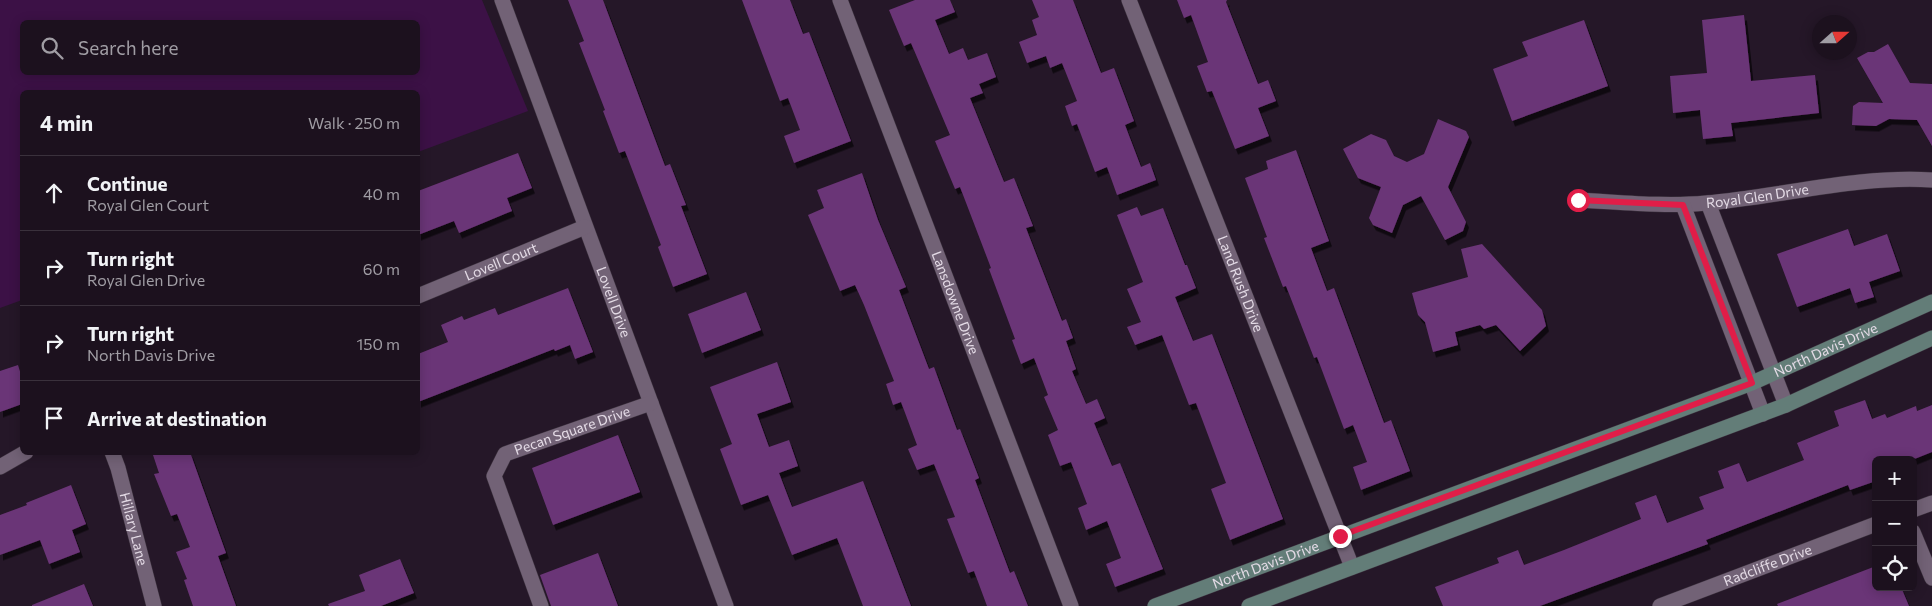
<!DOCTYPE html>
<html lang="en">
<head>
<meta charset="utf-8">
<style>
  body { margin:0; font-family:Commissioner,sans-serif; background:#291f2b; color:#f1f3f6 }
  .controls { position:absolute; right:15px; bottom:15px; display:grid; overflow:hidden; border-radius:8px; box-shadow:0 2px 12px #0003 }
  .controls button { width:45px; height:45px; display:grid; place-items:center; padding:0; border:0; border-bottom:1px solid #3a313c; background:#1c111e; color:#f1f3f6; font:25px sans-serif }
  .compass { position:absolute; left:1812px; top:15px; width:45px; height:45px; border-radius:50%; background:#1c111e; box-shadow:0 2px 12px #0003; rotate:69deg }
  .stop { position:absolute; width:15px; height:15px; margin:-11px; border:4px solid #e11d48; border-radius:50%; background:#fff }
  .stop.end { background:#e11d48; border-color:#fff; box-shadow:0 1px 5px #0008 }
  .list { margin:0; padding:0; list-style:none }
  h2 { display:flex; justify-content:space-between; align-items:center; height:65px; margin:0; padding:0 20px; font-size:21px }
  h2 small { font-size:16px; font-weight:400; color:#a09da4 }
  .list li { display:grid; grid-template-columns:32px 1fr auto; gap:15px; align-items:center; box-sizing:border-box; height:75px; padding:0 20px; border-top:1px solid #3a313c }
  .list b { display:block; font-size:19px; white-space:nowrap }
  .list p { margin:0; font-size:16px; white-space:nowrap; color:#a09da4 }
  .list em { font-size:16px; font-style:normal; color:#a09da4 }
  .icon { flex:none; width:28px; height:28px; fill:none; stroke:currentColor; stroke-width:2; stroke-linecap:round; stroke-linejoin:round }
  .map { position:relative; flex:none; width:1932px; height:606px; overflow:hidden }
  .search { position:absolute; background:#1c111e; box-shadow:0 2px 12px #0003; left:20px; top:20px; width:400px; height:55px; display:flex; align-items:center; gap:12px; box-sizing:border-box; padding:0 18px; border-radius:8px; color:#a09da4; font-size:19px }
  .panel { position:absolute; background:#1c111e; box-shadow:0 2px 12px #0003; left:20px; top:90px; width:400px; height:365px; border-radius:8px }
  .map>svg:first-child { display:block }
</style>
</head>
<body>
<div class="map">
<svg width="1932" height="606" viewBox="0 0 1932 606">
  <defs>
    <filter id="shadow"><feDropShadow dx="3" dy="5.5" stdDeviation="0" flood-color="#0009"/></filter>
  </defs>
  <rect width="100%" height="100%" fill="#251728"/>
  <path fill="#3c1146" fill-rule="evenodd" d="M 0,0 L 482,0 L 528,111 L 418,152 L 418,92 L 22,92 L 22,300 L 0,308 ZM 22,22 L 418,22 L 418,72 L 22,72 Z"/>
  <path fill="#6b3477" filter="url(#shadow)" d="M 568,0 L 603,0 L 665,166 L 670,164 L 686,205 L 681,206 L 707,274 L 673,287 L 658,247 L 661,245 L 625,151 L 619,153 L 603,111 L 605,110 L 579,43 L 584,41 Z
    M 742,0 L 790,0 L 803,34 L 809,32 L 851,141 L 794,163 L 784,136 L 800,130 L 788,98 L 780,101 Z
    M 915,0 L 950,0 L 955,12 L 935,20 L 949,54 L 963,48 L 968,60 L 987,53 L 996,77 L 979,84 L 983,93 L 970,98 L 1004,182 L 1014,178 L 1033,226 L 1026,228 L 1062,321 L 1066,319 L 1073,338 L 1066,341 L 1076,369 L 1072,371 L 1086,404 L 1097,399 L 1105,418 L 1094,423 L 1112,466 L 1120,463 L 1163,569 L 1115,587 L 1106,564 L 1121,558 L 1107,521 L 1086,530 L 1078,508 L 1087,504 L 1071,462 L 1060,466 L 1048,435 L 1058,430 L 1044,397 L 1048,395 L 1034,358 L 1021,364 L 1012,340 L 1015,339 L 989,269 L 991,268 L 960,187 L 955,189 L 935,141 L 950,135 L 911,43 L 904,46 L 889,10 Z
    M 1032,0 L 1073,0 L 1101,73 L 1114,68 L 1134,121 L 1125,125 L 1141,167 L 1150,163 L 1156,180 L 1117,195 L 1107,167 L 1095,172 L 1077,124 L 1072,126 L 1065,106 L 1077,101 L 1062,63 L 1050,68 L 1046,56 L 1027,63 L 1019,42 L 1037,35 L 1032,20 L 1039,17 Z
    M 1177,0 L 1227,0 L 1226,2 L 1258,84 L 1268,80 L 1276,101 L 1258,108 L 1269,136 L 1235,149 L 1212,91 L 1207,92 L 1197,66 L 1208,62 L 1191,15 L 1184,18 Z
    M 1744,15 L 1751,81 L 1815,75 L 1819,113 L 1731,123 L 1733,136 L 1703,139 L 1700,110 L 1673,113 L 1670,76 L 1707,73 L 1702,20 Z
    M 1584,20 L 1608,86 L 1512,121 L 1493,69 L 1528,56 L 1522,42 Z
    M 1888,44 L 1910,83 L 1932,84 L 1932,146 L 1917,120 L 1889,119 L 1876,126 L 1852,125 L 1853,106 L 1859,102 L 1883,103 L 1857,58 L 1868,52 L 1874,52 Z
    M 1438,119 L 1466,131 L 1469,137 L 1448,187 L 1466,222 L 1463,231 L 1445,240 L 1421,196 L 1403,205 L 1392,233 L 1373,225 L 1369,218 L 1381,187 L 1358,178 L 1343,149 L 1371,134 L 1386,140 L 1394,156 L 1407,162 L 1424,154 Z
    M 1296,150 L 1329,241 L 1311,248 L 1327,291 L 1334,288 L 1384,423 L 1391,420 L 1410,471 L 1361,490 L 1353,467 L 1367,462 L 1353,425 L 1344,429 L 1317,357 L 1314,358 L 1286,286 L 1283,287 L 1264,238 L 1267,237 L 1245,178 L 1268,169 L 1266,161 Z
    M 518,153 L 532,188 L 507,198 L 512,211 L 459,233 L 454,221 L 418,235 L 418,191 Z
    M 862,173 L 878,220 L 906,287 L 899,290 L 929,369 L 934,367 L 957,430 L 960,429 L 979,478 L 975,480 L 1010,573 L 1014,571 L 1028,606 L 987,606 L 974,571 L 968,573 L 947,519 L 955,517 L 934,464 L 917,470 L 908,449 L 917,445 L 901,402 L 893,405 L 886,384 L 894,381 L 864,305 L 855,285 L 840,291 L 808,215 L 824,208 L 817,190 Z
    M 1137,207 L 1141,216 L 1163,208 L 1185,265 L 1187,265 L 1196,288 L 1175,297 L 1193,341 L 1212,334 L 1283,519 L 1230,540 L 1211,489 L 1226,483 L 1196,403 L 1189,405 L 1162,335 L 1135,345 L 1127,327 L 1141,322 L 1127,289 L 1143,282 L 1117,215 Z
    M 1848,229 L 1854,246 L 1887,234 L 1900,271 L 1869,282 L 1874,297 L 1855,303 L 1850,288 L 1797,307 L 1777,254 Z
    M 1482,244 L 1542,310 L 1546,326 L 1520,351 L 1496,325 L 1484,329 L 1480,325 L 1455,332 L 1458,345 L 1433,352 L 1425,322 L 1418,315 L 1412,293 L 1468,277 L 1461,249 Z
    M 568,288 L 593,352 L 575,359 L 570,345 L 555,351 L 554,349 L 418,402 L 418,354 L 448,342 L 441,325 L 462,316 L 464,320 L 495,308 L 498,315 Z
    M 746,292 L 761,330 L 702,353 L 688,314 Z
    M 777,362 L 791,402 L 757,414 L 769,447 L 789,440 L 798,466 L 779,473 L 792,507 L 863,481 L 911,606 L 863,606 L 837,538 L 792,555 L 768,495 L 741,505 L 720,449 L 732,444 L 710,387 Z
    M 18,365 L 22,378 L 22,404 L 0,412 L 0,371 Z
    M 1865,400 L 1872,419 L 1885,414 L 1887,418 L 1916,406 L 1917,411 L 1932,405 L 1932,452 L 1912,460 L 1876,460 L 1876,481 L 1850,490 L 1848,485 L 1706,540 L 1708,544 L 1540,606 L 1443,606 L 1435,587 L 1499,563 L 1497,558 L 1518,550 L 1524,565 L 1564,550 L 1641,519 L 1635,503 L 1656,495 L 1667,523 L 1704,509 L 1699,497 L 1724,488 L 1718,471 L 1739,463 L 1747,482 L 1804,460 L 1797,443 L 1839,426 L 1834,411 Z
    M 618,435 L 640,492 L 553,525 L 532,468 Z
    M 152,452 L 190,452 L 226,553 L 218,556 L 236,606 L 193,606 L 184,580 L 187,579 L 176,552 L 190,547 L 177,514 L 171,516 L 154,474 L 159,473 Z
    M 71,485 L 86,524 L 72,530 L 80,552 L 49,564 L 40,540 L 0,555 L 0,515 L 27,505 L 26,503 Z
    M 598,553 L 618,606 L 551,606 L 540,575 Z
    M 400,559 L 414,593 L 381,606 L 329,606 L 328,604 L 365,591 L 359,575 Z
    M 1876,566 L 1876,587 L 1901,587 L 1909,606 L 1778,606 L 1777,604 Z
    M 84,584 L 93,606 L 32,606 L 32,605 Z"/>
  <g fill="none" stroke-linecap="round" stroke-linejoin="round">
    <g stroke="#3d333f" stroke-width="16">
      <g id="street">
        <path id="s1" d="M 502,0 L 726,606"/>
        <path id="s2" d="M 840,0 L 1071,606"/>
        <path id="s3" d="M 1129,0 L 1352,567"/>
        <path id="s4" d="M 1577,200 C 1620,202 1664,207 1706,203 C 1780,197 1857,175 1932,180"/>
        <path d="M 1708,203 L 1786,405"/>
        <path d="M 1683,205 L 1763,414"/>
        <path id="s5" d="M 418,296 L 585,227"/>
        <path id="s6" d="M 112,452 L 118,468 L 154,606"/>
        <path d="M 0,467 L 26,452"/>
        <path d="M 1913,510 L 1932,503"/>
        <path d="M 1913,532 L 1932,578"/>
        <path id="s7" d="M 541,606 L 494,476 L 505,454 L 651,403"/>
        <path id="s8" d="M 1660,606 L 1876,524"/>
      </g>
    </g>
    <g stroke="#3d333f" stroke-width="16">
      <g id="secondary">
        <path id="s9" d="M 1155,606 L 1752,383 L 1932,302"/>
        <path d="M 1249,606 L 1786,405 L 1932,338"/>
      </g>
    </g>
    <use href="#street" stroke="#726276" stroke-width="15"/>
    <use href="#secondary" stroke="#637d78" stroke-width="15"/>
  </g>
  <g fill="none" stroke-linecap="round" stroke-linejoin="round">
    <path stroke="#e11d48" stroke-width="6" d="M 1340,536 L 1752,383 L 1683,205 L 1578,200"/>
  </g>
  <g text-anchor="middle" stroke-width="4" stroke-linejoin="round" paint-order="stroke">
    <g font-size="14" fill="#e4dbe6" stroke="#0b050c">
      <text dy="5" stroke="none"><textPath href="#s4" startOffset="181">Royal Glen Drive</textPath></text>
      <text dy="5" stroke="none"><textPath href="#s5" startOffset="90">Lovell Court</textPath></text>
      <text dy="5" stroke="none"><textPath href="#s3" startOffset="305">Land Rush Drive</textPath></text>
      <text dy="5" stroke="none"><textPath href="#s1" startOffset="322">Lovell Drive</textPath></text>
      <text dy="5" stroke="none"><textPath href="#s2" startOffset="324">Lansdowne Drive</textPath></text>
      <text dy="5" stroke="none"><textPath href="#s9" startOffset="718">North Davis Drive</textPath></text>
      <text dy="5" stroke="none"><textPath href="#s7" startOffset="234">Pecan Square Drive</textPath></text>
      <text dy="5" stroke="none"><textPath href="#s6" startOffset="80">Hillary Lane</textPath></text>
      <text dy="5" stroke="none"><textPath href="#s9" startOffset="118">North Davis Drive</textPath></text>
      <text dy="5" stroke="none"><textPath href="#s8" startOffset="115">Radcliffe Drive</textPath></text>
    </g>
  </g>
</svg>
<div class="controls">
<button>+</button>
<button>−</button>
<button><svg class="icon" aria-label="locate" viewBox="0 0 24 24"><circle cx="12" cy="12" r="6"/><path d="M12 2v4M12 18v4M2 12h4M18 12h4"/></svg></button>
</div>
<svg class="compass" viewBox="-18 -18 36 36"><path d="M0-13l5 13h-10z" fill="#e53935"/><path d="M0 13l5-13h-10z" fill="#a09da4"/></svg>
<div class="stop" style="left:1578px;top:200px"></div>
<div class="stop end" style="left:1340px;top:536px"></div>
<div class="search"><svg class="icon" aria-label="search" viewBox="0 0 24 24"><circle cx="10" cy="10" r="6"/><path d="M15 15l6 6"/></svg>Search here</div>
<section class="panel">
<h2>4 min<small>Walk · 250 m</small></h2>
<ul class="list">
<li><svg class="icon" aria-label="ahead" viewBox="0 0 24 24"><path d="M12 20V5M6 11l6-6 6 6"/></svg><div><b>Continue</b><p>Royal Glen Court</p></div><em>40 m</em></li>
<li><svg class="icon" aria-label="right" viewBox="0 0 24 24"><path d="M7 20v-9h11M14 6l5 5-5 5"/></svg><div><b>Turn right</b><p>Royal Glen Drive</p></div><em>60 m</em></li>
<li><svg class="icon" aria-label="right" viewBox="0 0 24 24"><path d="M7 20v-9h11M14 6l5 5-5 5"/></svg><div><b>Turn right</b><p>North Davis Drive</p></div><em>150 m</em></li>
<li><svg class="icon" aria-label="arrive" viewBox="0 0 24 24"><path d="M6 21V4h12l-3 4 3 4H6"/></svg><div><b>Arrive at destination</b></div></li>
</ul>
</section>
</div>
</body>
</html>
